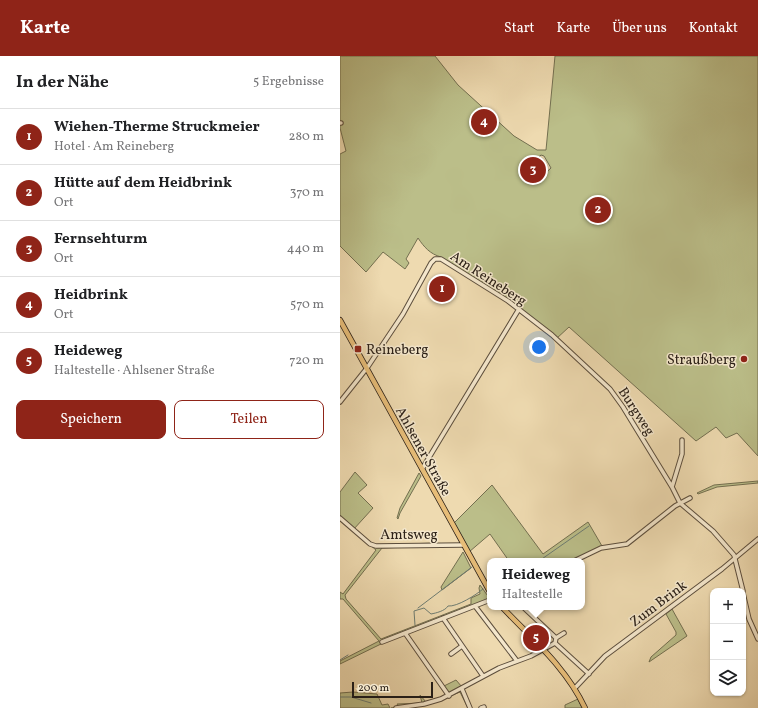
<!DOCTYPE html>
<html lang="de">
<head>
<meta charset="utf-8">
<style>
  body { margin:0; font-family:Vollkorn,serif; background:#f6f6f6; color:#202124 }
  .controls { position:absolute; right:12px; bottom:12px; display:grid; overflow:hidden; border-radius:8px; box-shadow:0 1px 3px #0004 }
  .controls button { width:36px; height:36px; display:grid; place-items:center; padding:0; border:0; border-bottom:1px solid #e0e0e0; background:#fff; color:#202124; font:20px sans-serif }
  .scale { position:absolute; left:12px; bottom:10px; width:81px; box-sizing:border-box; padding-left:4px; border:2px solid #2b2017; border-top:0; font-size:11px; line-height:14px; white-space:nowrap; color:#2b2017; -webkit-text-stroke:3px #f4e7cc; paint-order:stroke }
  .you { position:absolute; left:199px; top:291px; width:14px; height:14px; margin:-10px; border:3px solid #fff; border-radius:50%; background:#1a73e8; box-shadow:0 0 0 6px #1a73e833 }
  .badge { display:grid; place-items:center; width:26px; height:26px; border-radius:50%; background:#8f2418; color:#fff; font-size:13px; font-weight:700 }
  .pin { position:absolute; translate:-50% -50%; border:2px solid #fff; box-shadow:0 1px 4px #0006 }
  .popup { position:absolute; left:147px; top:502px; width:98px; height:52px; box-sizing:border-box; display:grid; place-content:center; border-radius:8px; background:#fff; filter:drop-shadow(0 1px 3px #0005); font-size:13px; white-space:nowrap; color:#757577 }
  .popup b { font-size:15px; color:#202124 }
  .popup::after { content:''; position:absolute; left:50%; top:100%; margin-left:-8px; border:8px solid transparent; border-top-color:#fff }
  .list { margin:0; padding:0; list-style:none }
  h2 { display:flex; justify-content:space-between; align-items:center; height:52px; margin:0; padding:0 16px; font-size:17px }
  h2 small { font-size:13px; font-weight:400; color:#757577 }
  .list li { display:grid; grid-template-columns:26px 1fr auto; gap:12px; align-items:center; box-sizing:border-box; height:56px; padding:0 16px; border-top:1px solid #e0e0e0 }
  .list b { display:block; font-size:15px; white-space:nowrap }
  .list p { margin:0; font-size:13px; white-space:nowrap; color:#757577 }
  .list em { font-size:13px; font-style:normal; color:#757577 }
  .actions { display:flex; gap:8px; padding:12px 16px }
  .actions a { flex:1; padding:9px 0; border:1px solid #8f2418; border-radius:8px; text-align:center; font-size:14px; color:#8f2418 }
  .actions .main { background:#8f2418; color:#fff }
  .icon { flex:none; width:22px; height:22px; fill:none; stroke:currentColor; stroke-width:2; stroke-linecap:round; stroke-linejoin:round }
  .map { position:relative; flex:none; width:418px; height:652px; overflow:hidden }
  header { display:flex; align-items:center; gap:24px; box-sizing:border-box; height:56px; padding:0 20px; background:#8f2418; color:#fff }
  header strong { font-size:19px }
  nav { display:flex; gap:22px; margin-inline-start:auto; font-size:14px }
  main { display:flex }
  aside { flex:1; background:#fff }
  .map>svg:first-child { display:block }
</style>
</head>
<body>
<header>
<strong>Karte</strong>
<nav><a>Start</a><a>Karte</a><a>Über uns</a><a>Kontakt</a></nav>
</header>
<main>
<aside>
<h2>In der Nähe<small>5 Ergebnisse</small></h2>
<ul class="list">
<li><span class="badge">1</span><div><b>Wiehen-Therme Struckmeier</b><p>Hotel · Am Reineberg</p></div><em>280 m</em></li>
<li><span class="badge">2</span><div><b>Hütte auf dem Heidbrink</b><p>Ort</p></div><em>370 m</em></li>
<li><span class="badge">3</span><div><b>Fernsehturm</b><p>Ort</p></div><em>440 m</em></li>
<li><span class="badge">4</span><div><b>Heidbrink</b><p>Ort</p></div><em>570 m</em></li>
<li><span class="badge">5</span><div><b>Heideweg</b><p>Haltestelle · Ahlsener Straße</p></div><em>720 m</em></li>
</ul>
<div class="actions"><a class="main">Speichern</a><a>Teilen</a></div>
</aside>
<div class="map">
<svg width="418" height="652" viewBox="0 0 418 652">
  <rect width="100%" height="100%" fill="#eedab0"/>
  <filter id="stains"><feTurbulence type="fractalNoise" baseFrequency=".005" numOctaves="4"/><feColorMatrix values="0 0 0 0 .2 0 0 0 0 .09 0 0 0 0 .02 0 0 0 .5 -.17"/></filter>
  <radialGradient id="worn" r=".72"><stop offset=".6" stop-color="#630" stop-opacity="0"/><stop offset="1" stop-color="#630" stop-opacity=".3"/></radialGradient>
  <path fill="#bbbe89" stroke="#736f50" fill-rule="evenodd" d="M 0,0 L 95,0 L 118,29 L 174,80 L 197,94 L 206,94 L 215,0 L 418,0 L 418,400 L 397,377 L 386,382 L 376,371 L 356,385 L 229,271 L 216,283 L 149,233 L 101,201 C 90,198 84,191 78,182 L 66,203 L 69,207 L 65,213 L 43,196 L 26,216 L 0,190 L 0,98 L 6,95 L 0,72 ZM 201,99 L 204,100 L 211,112 L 198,124 L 185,113 Z
    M 15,416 L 27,429 L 18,437 L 33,452 L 13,474 L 32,489 L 96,487 L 93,492 L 92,490 L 42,492 L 5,539 L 6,543 L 41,583 L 131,548 L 131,542 L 140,538 L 139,532 L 140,529 L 150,543 L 43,587 L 0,608 L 0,605 L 39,585 L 3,543 L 0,543 L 0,536 L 3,538 L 36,494 L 0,464 L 0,436 Z
    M 79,417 L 81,420 L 60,457 L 58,463 L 57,462 L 60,452 Z
    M 418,425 L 418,427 L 377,431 L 358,438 L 357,437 L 374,429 Z
    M 152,429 L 203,498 L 248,466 L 262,490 L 233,505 L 169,505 L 150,478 L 129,496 L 114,467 Z
    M 123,496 L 131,512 L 102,534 L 101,531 Z
    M 332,553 L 347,580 L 309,606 L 311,601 L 336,579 L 336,576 L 326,558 Z
    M 116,624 L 122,631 L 128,652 L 120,636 L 87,649 L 69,652 L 51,652 L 59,651 L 57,648 L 82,647 L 80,639 L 86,646 L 108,639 L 104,630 Z
    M 13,636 L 37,638 L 42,649 L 48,648 L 50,652 L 0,652 L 0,637 Z
    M 238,643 L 242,652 L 225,652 L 225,649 Z"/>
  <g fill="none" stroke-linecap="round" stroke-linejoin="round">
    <path stroke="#6d7c72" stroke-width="1" d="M 199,505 L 249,470
      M 149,528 L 150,527
      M 78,552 L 132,511
      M 75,569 L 74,555 L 84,552 L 91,558 C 96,557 105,555 108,550 C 117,551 136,539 143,533
      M 0,604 L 8,599
      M 0,641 L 11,641 L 31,647"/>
    <g stroke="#5c4e3d" stroke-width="5.5">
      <path id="minor" d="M 0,67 L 1,67
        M 0,346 L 27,312 L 63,258 L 91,207 L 95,203 L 101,203 L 168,245 L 212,279 L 270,333 L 283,351 L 332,431 L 340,447 L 373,475 L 394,499 L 403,535
        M 82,413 L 179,253
        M 332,431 L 342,398 L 342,384
        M 0,462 L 30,488 L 36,490 L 123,489
        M 234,505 L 261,492 L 287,488 L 335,450 L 350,442
        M 403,537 L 409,563 L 418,583
        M 135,550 L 177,605
        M 183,551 L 216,582
        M 103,562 L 143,620
        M 65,577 L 109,640
        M 42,586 L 150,544
        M 215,587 L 249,618
        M 111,598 L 122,590
        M 235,632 L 265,600 L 382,513 L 418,483
        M 122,633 L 130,652
        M 56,652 L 84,648 L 101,643 L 159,612 L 191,600 L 215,587 L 216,582 L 224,577
        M 141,652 L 144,651"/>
    </g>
    <g stroke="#2b2017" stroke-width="6">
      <path id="major" d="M 0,264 L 150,536
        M 162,551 C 192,583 226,611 245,652"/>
    </g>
    <use href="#minor" stroke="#f4e7cc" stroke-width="3.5"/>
    <use href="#major" stroke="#e7bd78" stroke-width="4.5"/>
  </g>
  <g fill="#8f2418" stroke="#f4e7cc" stroke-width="1.5">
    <rect x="14" y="289" width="8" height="8" rx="2"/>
    <circle cx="404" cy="303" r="4"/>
  </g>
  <g text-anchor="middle" stroke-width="3" stroke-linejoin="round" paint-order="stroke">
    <g font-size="14" fill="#2b2017" stroke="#f4e7cc">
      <text transform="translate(149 222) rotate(33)" y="5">Am Reineberg</text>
      <text transform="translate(297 355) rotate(57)" y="5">Burgweg</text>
      <text transform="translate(84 395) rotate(61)" y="5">Ahlsener Straße</text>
      <text x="69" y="483">Amtsweg</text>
      <text transform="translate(318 547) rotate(-37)" y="5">Zum Brink</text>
    </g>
    <g font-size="14" fill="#2b2017" stroke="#f4e7cc" text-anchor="start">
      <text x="26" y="298">Reineberg</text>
      <text x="396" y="308" text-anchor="end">Straußberg</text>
    </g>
  </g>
  <rect width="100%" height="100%" filter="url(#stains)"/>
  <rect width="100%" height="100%" fill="url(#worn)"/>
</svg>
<div class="controls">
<button>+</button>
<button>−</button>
<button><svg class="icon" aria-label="layers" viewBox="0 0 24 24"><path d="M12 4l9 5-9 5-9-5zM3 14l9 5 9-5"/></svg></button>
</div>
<div class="scale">200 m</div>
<div class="you"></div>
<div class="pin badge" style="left:102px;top:233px">1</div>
<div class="pin badge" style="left:258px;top:154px">2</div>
<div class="pin badge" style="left:193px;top:114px">3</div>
<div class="pin badge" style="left:144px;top:66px">4</div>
<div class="pin badge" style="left:196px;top:582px">5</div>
<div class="popup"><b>Heideweg</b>Haltestelle</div>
</div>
</main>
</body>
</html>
